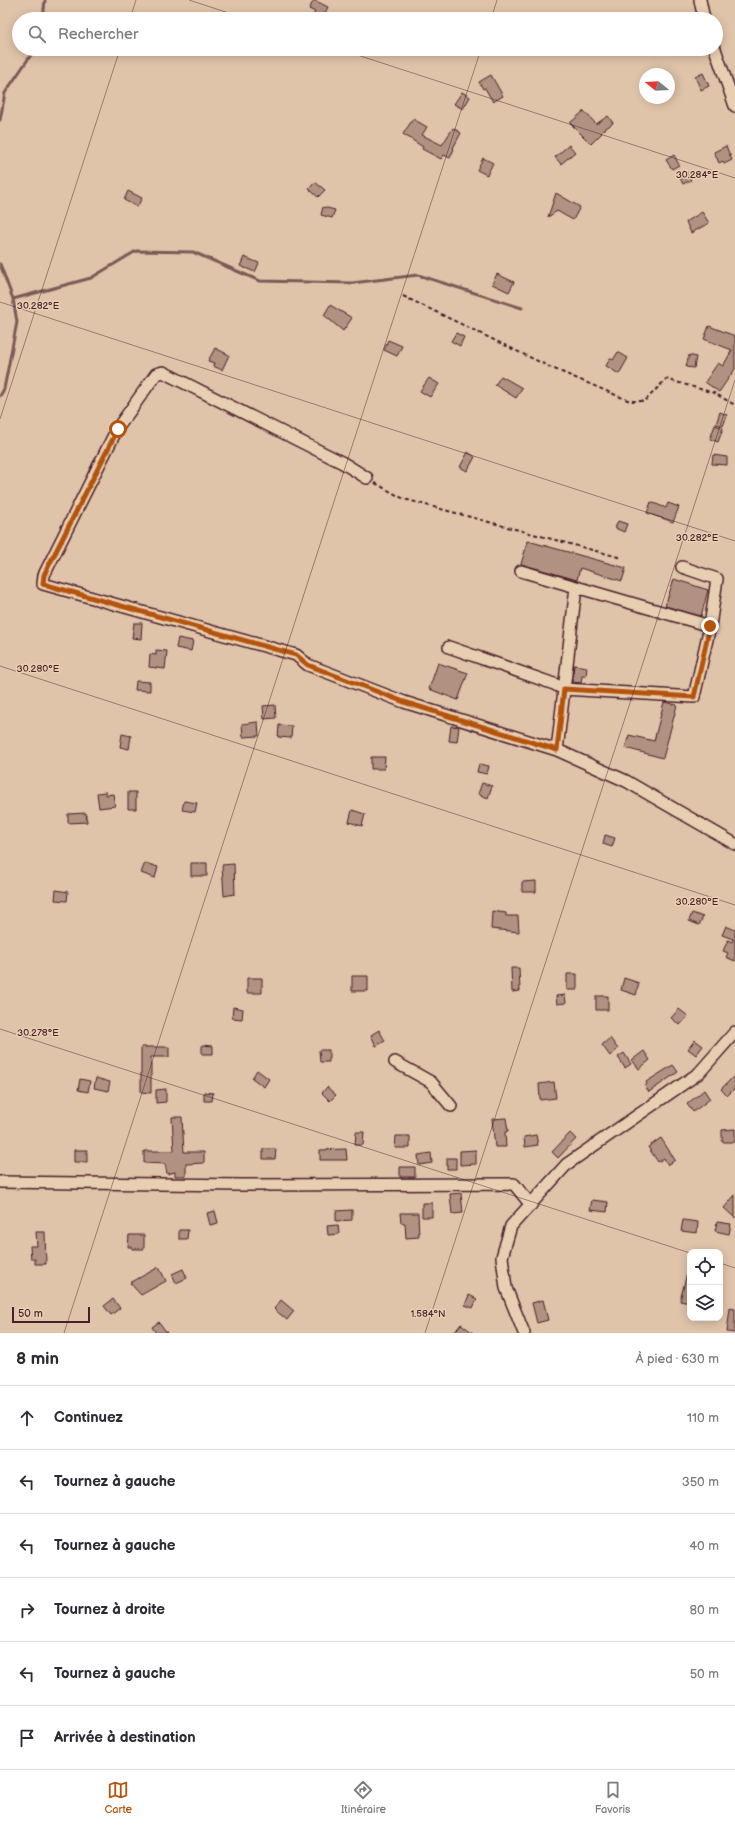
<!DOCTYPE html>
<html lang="fr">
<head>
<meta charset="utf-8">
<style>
  body { margin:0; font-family:"Balsamiq Sans",sans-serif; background:#f7f7f7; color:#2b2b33 }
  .controls { position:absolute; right:12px; bottom:12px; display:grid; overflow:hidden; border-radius:8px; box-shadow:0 2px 10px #0003 }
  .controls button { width:36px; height:36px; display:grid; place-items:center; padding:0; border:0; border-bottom:1px solid #e1e1e2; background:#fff; color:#2b2b33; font:20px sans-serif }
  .compass { position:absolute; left:639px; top:68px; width:36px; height:36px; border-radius:50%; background:#fff; box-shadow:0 2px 10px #0003; rotate:288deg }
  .scale { position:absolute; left:12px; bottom:10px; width:78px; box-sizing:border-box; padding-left:4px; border:2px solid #4a1f2b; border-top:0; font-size:11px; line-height:14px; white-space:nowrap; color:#4a1f2b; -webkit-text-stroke:3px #e9cfb1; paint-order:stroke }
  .stop { position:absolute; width:12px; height:12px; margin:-9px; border:3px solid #b45309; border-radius:50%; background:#fff }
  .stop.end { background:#b45309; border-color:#fff; box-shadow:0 1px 4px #0008 }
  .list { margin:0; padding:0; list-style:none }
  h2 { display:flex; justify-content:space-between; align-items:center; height:52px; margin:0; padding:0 16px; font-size:17px }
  h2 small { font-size:13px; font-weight:400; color:#7c7c81 }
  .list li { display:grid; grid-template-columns:26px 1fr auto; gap:12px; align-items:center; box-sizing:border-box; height:64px; padding:0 16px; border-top:1px solid #e1e1e2 }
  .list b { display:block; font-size:15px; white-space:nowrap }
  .list em { font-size:13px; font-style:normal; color:#7c7c81 }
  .icon { flex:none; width:22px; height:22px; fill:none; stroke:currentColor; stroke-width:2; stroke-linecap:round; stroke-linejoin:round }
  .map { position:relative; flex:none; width:735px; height:1333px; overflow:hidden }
  .search { position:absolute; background:#fff; box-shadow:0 2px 10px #0003; left:12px; right:12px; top:12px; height:44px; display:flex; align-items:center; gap:10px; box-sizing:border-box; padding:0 14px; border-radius:22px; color:#7c7c81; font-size:15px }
  .sheet { height:436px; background:#fff }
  nav { display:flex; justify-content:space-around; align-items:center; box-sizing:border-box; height:56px; border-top:1px solid #e1e1e2; background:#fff; font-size:11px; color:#7c7c81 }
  nav a { display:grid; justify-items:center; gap:2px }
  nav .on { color:#b45309 }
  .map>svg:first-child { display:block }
</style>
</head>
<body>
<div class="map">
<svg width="735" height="1333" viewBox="0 0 735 1333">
  <rect width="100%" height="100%" fill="#dfc4a9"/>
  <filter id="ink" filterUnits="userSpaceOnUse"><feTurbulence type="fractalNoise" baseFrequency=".025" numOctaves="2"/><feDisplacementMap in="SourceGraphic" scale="8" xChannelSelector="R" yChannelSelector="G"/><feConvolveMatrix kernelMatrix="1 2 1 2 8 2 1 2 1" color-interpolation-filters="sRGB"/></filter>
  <g filter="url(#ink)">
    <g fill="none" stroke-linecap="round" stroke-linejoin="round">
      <path stroke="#7e5857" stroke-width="3" d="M 43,19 L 45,0
        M 0,120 L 5,93 L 35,49
        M 0,264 L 13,299 L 17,322 L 4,389 L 0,396
        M 13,299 L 91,278 L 136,251 L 193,252 L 260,281 L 352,283 L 418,275 L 522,308"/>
    </g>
    <path fill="#b19181" stroke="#4a1f2b" d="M 314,0 L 328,7 L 322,19 L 313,15 L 315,12 L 309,9 Z
      M 703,73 L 709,86 L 701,90 L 695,77 Z
      M 491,75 L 503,96 L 493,102 L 485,88 L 483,89 L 479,82 Z
      M 462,92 L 470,97 L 463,109 L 454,104 Z
      M 584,111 L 596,124 L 608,116 L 613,123 L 601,132 L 602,133 L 591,144 L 570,123 Z
      M 413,119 L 427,127 L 422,135 L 442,145 L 453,128 L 461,133 L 453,148 L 454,149 L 450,158 L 444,155 L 441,159 L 422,149 L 423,147 L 403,134 Z
      M 569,145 L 575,152 L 561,164 L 555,157 Z
      M 726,146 L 732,160 L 724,164 L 723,161 L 719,163 L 714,152 Z
      M 674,155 L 679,165 L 672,169 L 666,160 Z
      M 483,158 L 493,163 L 487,175 L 477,170 Z
      M 687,172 L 691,180 L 683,184 L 679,176 Z
      M 315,182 L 325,190 L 318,197 L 309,189 Z
      M 128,191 L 142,198 L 137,207 L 124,200 Z
      M 556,193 L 580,207 L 573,220 L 557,211 L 548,217 Z
      M 323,207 L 335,210 L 332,218 L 321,215 Z
      M 702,212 L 709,223 L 691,233 L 686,222 Z
      M 244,257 L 259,263 L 255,272 L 240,266 Z
      M 497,274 L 514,282 L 509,292 L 492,284 Z
      M 330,305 L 352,318 L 343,331 L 324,315 Z
      M 709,326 L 735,336 L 735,369 L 719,392 L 705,382 L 718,363 L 723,366 L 732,350 L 704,339 Z
      M 456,333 L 464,337 L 460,346 L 451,341 Z
      M 388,340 L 402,346 L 397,356 L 384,350 Z
      M 215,348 L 229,355 L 222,370 L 213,366 L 214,363 L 208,361 Z
      M 618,352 L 628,358 L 619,374 L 606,366 L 610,358 L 613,360 Z
      M 689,355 L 696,357 L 694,368 L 686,367 Z
      M 501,376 L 522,388 L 516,398 L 495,385 Z
      M 429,378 L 439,384 L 430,397 L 420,391 Z
      M 720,412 L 727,415 L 723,426 L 716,424 Z
      M 715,425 L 723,428 L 718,442 L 710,439 Z
      M 468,452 L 475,457 L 467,471 L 460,467 Z
      M 713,455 L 727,457 L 727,465 L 712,464 Z
      M 651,502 L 666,508 L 668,503 L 679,507 L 673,522 L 647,513 Z
      M 618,521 L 627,524 L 624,532 L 615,528 Z
      M 528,541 L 626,568 L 622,581 L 580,568 L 577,580 L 521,564 Z
      M 674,579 L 708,590 L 701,616 L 665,606 Z
      M 134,623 L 142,623 L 141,639 L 132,638 Z
      M 178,638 L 193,641 L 191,651 L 176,648 Z
      M 156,650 L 167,651 L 165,669 L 149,667 L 150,654 L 156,655 Z
      M 438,663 L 468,673 L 458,700 L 429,689 Z
      M 574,665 L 587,667 L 586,676 L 582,676 L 581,683 L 572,682 Z
      M 136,681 L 150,682 L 150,691 L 135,690 Z
      M 664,702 L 677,705 L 663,758 L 625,748 L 629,735 L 654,741 Z
      M 275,705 L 276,718 L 264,719 L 263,706 Z
      M 258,722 L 259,736 L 243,737 L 242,724 Z
      M 279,725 L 292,726 L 291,738 L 278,737 Z
      M 451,726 L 459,727 L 457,742 L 449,741 Z
      M 122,734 L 131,736 L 129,749 L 120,747 Z
      M 371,757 L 385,757 L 384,769 L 371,769 Z
      M 479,764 L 489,766 L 487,774 L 477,772 Z
      M 482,783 L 492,786 L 488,798 L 478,794 Z
      M 106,792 L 106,795 L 113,794 L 115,806 L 99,808 L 97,793 Z
      M 128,792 L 136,792 L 136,809 L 128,809 Z
      M 184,801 L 197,803 L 195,812 L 182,810 Z
      M 352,810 L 365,814 L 362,826 L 349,822 Z
      M 86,813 L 87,822 L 68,823 L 68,814 Z
      M 605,835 L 615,838 L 612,847 L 603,844 Z
      M 145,863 L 158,867 L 155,878 L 141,873 Z
      M 191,863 L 207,863 L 207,876 L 191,876 Z
      M 234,864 L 235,894 L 224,896 L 222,865 Z
      M 536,881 L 536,892 L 522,892 L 522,882 Z
      M 56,890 L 68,892 L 67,901 L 55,900 Z
      M 492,911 L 506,913 L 506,916 L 518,916 L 519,932 L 491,929 Z
      M 692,913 L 703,917 L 699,925 L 689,921 Z
      M 726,926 L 735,930 L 735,961 L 726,957 L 728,953 L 723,951 L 728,940 L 732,942 L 733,939 L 722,935 Z
      M 511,968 L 519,968 L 520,991 L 512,992 Z
      M 567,974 L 577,974 L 577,990 L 567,990 Z
      M 352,976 L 368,976 L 368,991 L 352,991 Z
      M 247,978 L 262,978 L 262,993 L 247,993 Z
      M 624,978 L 639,983 L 636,995 L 621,990 Z
      M 565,995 L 566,1003 L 557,1004 L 556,996 Z
      M 596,996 L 608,996 L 608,1010 L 596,1010 Z
      M 233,1007 L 243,1009 L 242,1019 L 232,1018 Z
      M 679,1009 L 688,1016 L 680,1025 L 671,1018 Z
      M 379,1030 L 385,1041 L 376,1046 L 371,1035 Z
      M 610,1038 L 618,1049 L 610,1056 L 602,1045 Z
      M 695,1040 L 703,1046 L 696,1055 L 688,1049 Z
      M 202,1045 L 213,1046 L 213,1054 L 202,1054 Z
      M 141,1047 L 169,1047 L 169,1057 L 151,1057 L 151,1093 L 141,1092 Z
      M 319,1050 L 329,1050 L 329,1062 L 320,1062 Z
      M 644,1051 L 650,1060 L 639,1069 L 632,1060 Z
      M 624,1053 L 631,1064 L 625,1068 L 618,1057 Z
      M 673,1065 L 678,1072 L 649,1092 L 645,1086 L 647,1084 L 646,1082 Z
      M 257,1070 L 269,1079 L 264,1087 L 252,1078 Z
      M 735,1075 L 735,1088 L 727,1096 L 721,1089 Z
      M 96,1078 L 110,1082 L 108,1091 L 94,1088 Z
      M 80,1079 L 90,1081 L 88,1092 L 78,1090 Z
      M 554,1082 L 556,1098 L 540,1100 L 539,1084 Z
      M 327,1087 L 336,1095 L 330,1101 L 322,1093 Z
      M 166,1089 L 166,1102 L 156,1103 L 156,1090 Z
      M 704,1090 L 710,1099 L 693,1112 L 687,1104 Z
      M 204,1092 L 213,1093 L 212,1101 L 204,1101 Z
      M 172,1117 L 182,1117 L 184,1152 L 204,1152 L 204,1163 L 186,1164 L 186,1176 L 175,1176 L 175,1172 L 167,1174 L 165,1164 L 144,1163 L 144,1151 L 174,1151 Z
      M 506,1118 L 508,1131 L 505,1132 L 506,1147 L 495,1147 L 492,1119 Z
      M 735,1129 L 735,1142 L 722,1142 L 722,1130 Z
      M 356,1132 L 364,1132 L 363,1145 L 355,1145 Z
      M 570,1133 L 576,1139 L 558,1158 L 552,1152 Z
      M 536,1135 L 538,1145 L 525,1147 L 524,1137 Z
      M 396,1136 L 410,1136 L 410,1148 L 395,1148 Z
      M 661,1138 L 675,1160 L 668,1165 L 664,1158 L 658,1162 L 648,1147 Z
      M 263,1149 L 276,1149 L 275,1159 L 263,1159 Z
      M 346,1149 L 347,1160 L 320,1160 L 320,1150 Z
      M 74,1150 L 87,1150 L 87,1162 L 74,1162 Z
      M 476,1150 L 476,1164 L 460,1165 L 460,1151 Z
      M 431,1153 L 432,1163 L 419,1165 L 418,1155 Z
      M 447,1158 L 456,1158 L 456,1169 L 447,1169 Z
      M 400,1167 L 415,1167 L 415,1177 L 400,1177 Z
      M 461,1193 L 463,1213 L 452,1214 L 450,1194 Z
      M 735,1195 L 735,1218 L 724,1208 Z
      M 592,1200 L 608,1202 L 607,1212 L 590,1210 Z
      M 422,1203 L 432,1203 L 432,1217 L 422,1217 Z
      M 352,1210 L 352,1220 L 336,1221 L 336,1211 Z
      M 215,1211 L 218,1223 L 210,1225 L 207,1213 Z
      M 400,1213 L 418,1213 L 419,1237 L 406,1238 L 405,1223 L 401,1223 Z
      M 683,1220 L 698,1222 L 697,1233 L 681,1231 Z
      M 717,1222 L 731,1224 L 729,1234 L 715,1231 Z
      M 338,1225 L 339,1234 L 328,1235 L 327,1226 Z
      M 179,1230 L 188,1230 L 187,1239 L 179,1239 Z
      M 36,1232 L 45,1232 L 46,1264 L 35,1264 L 35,1259 L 31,1259 L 30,1246 L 37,1246 Z
      M 129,1235 L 144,1235 L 144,1249 L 132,1249 L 132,1247 L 128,1247 Z
      M 159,1267 L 166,1281 L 141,1295 L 130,1283 Z
      M 183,1269 L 187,1278 L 176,1283 L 172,1274 Z
      M 687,1273 L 690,1274 L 690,1303 L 680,1301 Z
      M 469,1295 L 477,1299 L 473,1308 L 465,1305 Z
      M 113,1299 L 120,1308 L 111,1315 L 104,1306 Z
      M 281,1300 L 294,1311 L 287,1320 L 274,1309 Z
      M 543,1300 L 548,1320 L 537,1323 L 532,1303 Z
      M 730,1308 L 735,1309 L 735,1333 L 727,1332 Z
      M 159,1322 L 167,1333 L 156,1333 L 152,1327 Z
      M 461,1324 L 473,1333 L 454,1333 Z"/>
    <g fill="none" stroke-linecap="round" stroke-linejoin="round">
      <g stroke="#4a1f2b" stroke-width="14">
        <path id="minor" d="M 700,0 L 704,19
          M 715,49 L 735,106
          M 367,478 L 343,463 L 163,372 L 156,374 L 117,429 L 44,575 L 43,584 L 296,655 L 308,665 L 404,702 L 557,750 L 626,781 L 735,844
          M 521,571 L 710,626
          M 449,647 L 554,684 L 564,689 L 694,697 L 710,626 L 717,579 L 682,567
          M 557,750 L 576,587
          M 395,1062 L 431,1082 L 451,1106
          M 0,1182 L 241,1185 L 514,1184 L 531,1205
          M 524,1333 L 506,1288 L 502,1257 L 511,1226 L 567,1164 L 699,1073 L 735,1032"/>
      </g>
      <path stroke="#4a1f2b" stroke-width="2" stroke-dasharray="4 3" stroke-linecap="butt" d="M 403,296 L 552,368 L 630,401 L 645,401 L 666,379 L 714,393 L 735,405
        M 375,483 L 404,499 L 622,558"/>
      <use href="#minor" stroke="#e9cfb1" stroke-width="11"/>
    </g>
  </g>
  <g fill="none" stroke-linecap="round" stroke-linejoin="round" filter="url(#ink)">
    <path stroke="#b45309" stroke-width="5" d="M 118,429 L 44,575 L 43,584 L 296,655 L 308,665 L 404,702 L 557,750 L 564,689 L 694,697 L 710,626"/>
  </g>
  <path fill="none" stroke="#4a1f2b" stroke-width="1" stroke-opacity="0.45" d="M 189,0 L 247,19M 130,19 L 136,0M 491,19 L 497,0M 339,49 L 735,178M 0,302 L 735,541M 0,419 L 120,49M 0,666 L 735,905M 0,1029 L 690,1253M 720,1263 L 735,1268M 64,1333 L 481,49M 425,1333 L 735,380"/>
  <g font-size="10" text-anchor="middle" fill="#4a1f2b" stroke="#e9cfb1" stroke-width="3" stroke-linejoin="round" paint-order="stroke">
    <text x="697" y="178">30.284°E</text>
    <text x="38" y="309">30.282°E</text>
    <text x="697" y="541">30.282°E</text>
    <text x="38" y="672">30.280°E</text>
    <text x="697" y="905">30.280°E</text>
    <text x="38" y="1036">30.278°E</text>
    <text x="428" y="1317">1.584°N</text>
  </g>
</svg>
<div class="controls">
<button><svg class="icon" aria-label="locate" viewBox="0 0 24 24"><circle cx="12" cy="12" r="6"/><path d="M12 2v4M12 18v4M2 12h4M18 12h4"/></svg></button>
<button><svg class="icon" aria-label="layers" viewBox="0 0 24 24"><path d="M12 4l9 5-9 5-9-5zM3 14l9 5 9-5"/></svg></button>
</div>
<svg class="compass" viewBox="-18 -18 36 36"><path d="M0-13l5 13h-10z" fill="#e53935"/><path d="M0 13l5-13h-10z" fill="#7c7c81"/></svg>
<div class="scale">50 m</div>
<div class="stop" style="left:118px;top:429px"></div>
<div class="stop end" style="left:710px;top:626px"></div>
<div class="search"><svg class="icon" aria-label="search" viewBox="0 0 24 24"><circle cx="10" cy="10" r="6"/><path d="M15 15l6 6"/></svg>Rechercher</div>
</div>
<section class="sheet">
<h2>8 min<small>À pied · 630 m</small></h2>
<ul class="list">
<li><svg class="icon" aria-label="ahead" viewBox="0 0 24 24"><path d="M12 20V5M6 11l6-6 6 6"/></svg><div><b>Continuez</b></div><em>110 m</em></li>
<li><svg class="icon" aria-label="left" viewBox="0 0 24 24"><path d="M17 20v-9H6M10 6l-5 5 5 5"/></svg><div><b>Tournez à gauche</b></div><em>350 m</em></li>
<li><svg class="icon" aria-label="left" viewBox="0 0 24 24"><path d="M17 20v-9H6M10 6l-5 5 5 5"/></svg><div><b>Tournez à gauche</b></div><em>40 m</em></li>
<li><svg class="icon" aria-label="right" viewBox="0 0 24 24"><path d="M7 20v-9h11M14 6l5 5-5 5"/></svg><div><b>Tournez à droite</b></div><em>80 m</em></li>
<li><svg class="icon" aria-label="left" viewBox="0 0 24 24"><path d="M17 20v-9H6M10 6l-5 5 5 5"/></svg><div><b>Tournez à gauche</b></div><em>50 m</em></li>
<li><svg class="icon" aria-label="arrive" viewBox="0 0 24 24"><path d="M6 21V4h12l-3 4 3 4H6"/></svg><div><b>Arrivée à destination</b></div></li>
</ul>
</section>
<nav>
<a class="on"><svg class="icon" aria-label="map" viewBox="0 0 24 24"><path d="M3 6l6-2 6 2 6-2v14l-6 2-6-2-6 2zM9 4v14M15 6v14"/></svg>Carte</a>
<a><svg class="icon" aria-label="directions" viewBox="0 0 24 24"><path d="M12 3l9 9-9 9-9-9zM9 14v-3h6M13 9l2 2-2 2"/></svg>Itinéraire</a>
<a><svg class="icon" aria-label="saved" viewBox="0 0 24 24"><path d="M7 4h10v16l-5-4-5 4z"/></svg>Favoris</a>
</nav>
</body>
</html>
